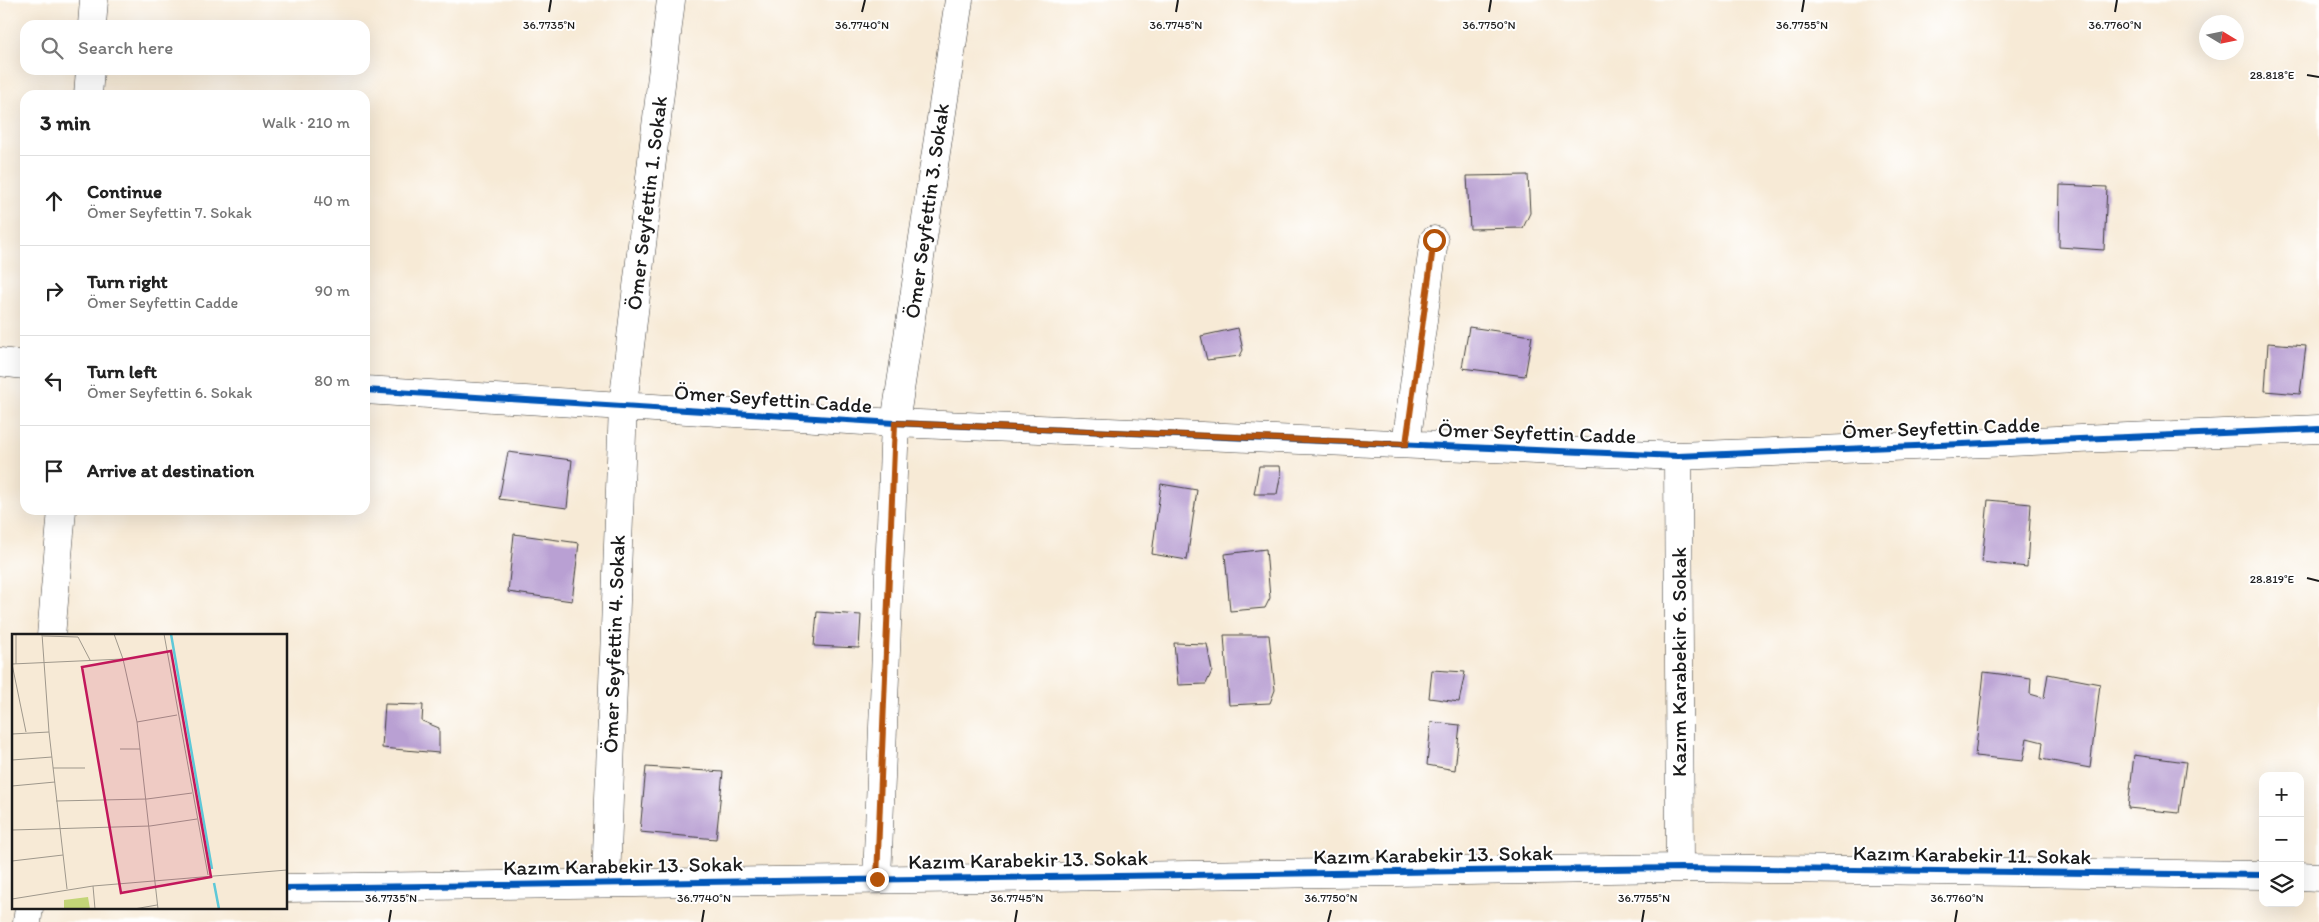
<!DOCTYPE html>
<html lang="en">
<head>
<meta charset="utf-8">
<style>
  body { margin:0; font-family:Itim,sans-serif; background:#f6f6f6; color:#222 }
  .controls { position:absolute; right:15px; bottom:15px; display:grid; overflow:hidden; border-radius:10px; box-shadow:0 5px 20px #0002 }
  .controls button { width:45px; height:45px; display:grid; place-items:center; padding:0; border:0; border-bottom:1px solid #e0e0e0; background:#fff; color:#222; font:25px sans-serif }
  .compass { position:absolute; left:2199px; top:15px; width:45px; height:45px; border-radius:50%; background:#fff; box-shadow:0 5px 20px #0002; rotate:100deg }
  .stop { position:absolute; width:15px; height:15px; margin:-11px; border:4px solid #b45309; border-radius:50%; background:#fff }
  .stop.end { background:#b45309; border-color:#fff; box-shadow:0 1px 5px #0008 }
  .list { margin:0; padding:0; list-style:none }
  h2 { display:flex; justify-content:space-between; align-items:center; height:65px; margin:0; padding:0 20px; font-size:21px }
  h2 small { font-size:16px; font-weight:400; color:#767676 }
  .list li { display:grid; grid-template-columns:32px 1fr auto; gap:15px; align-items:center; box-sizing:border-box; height:90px; padding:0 20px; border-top:1px solid #e0e0e0 }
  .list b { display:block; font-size:19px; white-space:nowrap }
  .list p { margin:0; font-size:16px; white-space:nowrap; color:#767676 }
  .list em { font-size:16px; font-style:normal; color:#767676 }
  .icon { flex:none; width:28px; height:28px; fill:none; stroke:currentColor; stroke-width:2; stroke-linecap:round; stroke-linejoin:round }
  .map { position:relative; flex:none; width:2319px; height:922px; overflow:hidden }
  .search { position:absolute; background:#fff; box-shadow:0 5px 20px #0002; left:20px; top:20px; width:350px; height:55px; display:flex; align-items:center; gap:12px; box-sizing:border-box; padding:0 18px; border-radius:15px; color:#767676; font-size:19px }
  .panel { position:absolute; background:#fff; box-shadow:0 5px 20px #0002; left:20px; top:90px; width:350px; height:425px; border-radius:15px }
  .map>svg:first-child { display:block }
</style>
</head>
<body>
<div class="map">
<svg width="2319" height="922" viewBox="0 0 2319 922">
  <rect width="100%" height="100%" fill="#fff"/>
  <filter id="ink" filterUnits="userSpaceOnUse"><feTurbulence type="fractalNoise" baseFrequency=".02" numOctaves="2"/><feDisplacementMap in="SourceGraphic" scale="10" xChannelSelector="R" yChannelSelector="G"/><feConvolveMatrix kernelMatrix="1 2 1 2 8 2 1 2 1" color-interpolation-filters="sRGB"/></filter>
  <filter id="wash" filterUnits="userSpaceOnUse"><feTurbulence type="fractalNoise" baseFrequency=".0096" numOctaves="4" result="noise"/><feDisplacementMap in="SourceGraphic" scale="20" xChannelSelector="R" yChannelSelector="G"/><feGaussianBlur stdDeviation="1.12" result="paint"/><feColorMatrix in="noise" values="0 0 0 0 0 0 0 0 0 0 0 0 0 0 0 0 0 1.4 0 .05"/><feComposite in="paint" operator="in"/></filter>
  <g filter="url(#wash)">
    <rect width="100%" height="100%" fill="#f7ead6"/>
    <g id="blocks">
      <path fill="#b9a0d3" d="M 1528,175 L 1530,213 L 1523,228 L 1470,229 L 1467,176 Z
        M 2060,185 L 2107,187 L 2104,250 L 2059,247 Z
        M 1469,327 L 1532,336 L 1525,376 L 1462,368 Z
        M 1238,328 L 1243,350 L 1240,356 L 1207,360 L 1201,336 Z
        M 2268,343 L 2306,346 L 2300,394 L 2265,391 Z
        M 508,452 L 572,460 L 567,508 L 499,499 Z
        M 1259,466 L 1280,466 L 1281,473 L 1277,494 L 1254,494 Z
        M 1161,484 L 1197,490 L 1187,560 L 1152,554 Z
        M 1988,500 L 2031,504 L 2027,567 L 1982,562 Z
        M 514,534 L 579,543 L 572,601 L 508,592 Z
        M 1266,549 L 1270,598 L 1265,608 L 1230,611 L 1225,554 Z
        M 817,612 L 861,615 L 859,648 L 814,646 Z
        M 1224,635 L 1269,635 L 1275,690 L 1270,703 L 1229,705 Z
        M 1174,643 L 1207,644 L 1212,671 L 1206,684 L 1178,685 Z
        M 1432,670 L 1465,672 L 1459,702 L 1429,698 Z
        M 1984,672 L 2031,678 L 2030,694 L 2044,698 L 2048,674 L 2100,684 L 2090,768 L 2041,759 L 2043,742 L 2027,738 L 2023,761 L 1975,756 Z
        M 385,704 L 423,705 L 422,721 L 439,728 L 439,753 L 382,748 Z
        M 1431,722 L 1460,725 L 1455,770 L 1427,765 Z
        M 2134,755 L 2186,762 L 2179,813 L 2128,808 Z
        M 646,767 L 723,772 L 716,839 L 640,832 Z"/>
    </g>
  </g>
  <g filter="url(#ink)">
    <use href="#blocks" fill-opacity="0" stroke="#3d3b38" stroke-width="1"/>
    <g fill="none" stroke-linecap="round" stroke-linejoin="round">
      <g stroke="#3d3b38" stroke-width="29">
        <path id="minor" d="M 0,362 L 25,365
          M 365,390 L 895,423 L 1678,456 L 2319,429
          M 1406,444 L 1434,240
          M 1678,456 L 1680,868
          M 2300,876 L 2319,877
          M 877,879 L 895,423 L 959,0
          M 606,882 L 623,405 L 671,0
          M 286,888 L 1680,868 L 2263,875"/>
      </g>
      <g stroke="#3d3b38" stroke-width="29">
        <path id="tertiary" d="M 92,25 L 94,0
          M 88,95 L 90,70
          M 51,636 L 62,510
          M 27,922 L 29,908"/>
      </g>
      <use href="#minor" stroke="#fff" stroke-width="28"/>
      <use href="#tertiary" stroke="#fff" stroke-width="28"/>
      <g stroke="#fff" stroke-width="9">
        <path id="cycleway" d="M 365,390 L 895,423 L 1678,456 L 2319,429
          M 286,888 L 1680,868 L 2263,875"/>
      </g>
      <use href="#cycleway" stroke="#0057b8" stroke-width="6"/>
    </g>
  </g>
  <g fill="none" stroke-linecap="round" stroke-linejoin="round" filter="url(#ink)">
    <path stroke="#b45309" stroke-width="6" d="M 877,879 L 895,423 L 1406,444 L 1434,240"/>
  </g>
  <path fill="none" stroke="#1c1c1c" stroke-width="2" d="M 549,12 L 551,0M 862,12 L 865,0M 1176,12 L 1178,0M 1489,12 L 1491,0M 1802,12 L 1804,0M 2115,12 L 2117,0M 2307,75 L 2319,77M 2307,578 L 2319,581M 389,922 L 391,910M 702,922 L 704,910M 1015,922 L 1017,910M 1328,922 L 1331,910M 1642,922 L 1644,910M 1955,922 L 1957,910"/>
  <g text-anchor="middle" stroke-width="4" stroke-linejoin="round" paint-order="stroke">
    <g font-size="21" fill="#1c1c1c" stroke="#fff">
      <text transform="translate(647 203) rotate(-83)" y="7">Ömer Seyfettin 1. Sokak</text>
      <text transform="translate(927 211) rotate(-82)" y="7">Ömer Seyfettin 3. Sokak</text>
      <text transform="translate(773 399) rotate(4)" y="7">Ömer Seyfettin Cadde</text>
      <text transform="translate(1941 428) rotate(-2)" y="7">Ömer Seyfettin Cadde</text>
      <text transform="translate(1537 433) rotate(2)" y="7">Ömer Seyfettin Cadde</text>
      <text transform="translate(614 644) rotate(-88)" y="7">Ömer Seyfettin 4. Sokak</text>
      <text transform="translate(1679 662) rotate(-90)" y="7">Kazım Karabekir 6. Sokak</text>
      <text transform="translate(1433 855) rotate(-1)" y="7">Kazım Karabekir 13. Sokak</text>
      <text transform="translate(1972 855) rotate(1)" y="7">Kazım Karabekir 11. Sokak</text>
      <text transform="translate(1028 860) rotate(-1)" y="7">Kazım Karabekir 13. Sokak</text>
      <text transform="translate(623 866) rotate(-1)" y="7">Kazım Karabekir 13. Sokak</text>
    </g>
  </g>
  <g transform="translate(12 634)">
    <rect width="275" height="275" fill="#f7ead6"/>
    <path d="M 76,263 L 78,275 L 52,275 L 52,266 Z" fill="#c3d577"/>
    <path fill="none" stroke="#5ec8d8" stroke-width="2.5" d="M 159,0 L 200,235M 202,249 L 207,275"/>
    <path fill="none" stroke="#9f988c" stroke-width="1" d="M 4,0 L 4,30M 30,0 L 37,98 L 55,255M 102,0 L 111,25 L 125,88 L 146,275M 152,0 L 196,241M 31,2 L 66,3 L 78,26M 0,30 L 111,25M 0,30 L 14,98M 125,88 L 165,81M 0,100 L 37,98M 108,115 L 128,115M 0,126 L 40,123M 41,134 L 73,134M 0,152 L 43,148M 44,167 L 135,165 L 180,159M 0,196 L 138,192 L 185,185M 0,227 L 51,221M 81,252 L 83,275M 0,265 L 81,252 L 275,236M 122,275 L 145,271"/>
    <path fill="#c2185b" fill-opacity="0.15" stroke="#c2185b" stroke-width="2.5" d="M 159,17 L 199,243 L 109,259 L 70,33 Z"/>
    <rect width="275" height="275" fill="none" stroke="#1c1c1c" stroke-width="2.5"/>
  </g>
  <g font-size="12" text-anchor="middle" fill="#1c1c1c" stroke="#fff" stroke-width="4" stroke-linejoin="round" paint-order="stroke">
    <text x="549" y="29">36.7735°N</text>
    <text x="862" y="29">36.7740°N</text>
    <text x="1176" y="29">36.7745°N</text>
    <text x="1489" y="29">36.7750°N</text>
    <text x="1802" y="29">36.7755°N</text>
    <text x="2115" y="29">36.7760°N</text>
    <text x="2272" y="79">28.818°E</text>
    <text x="2272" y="583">28.819°E</text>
    <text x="391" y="902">36.7735°N</text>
    <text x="704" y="902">36.7740°N</text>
    <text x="1017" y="902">36.7745°N</text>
    <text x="1331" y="902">36.7750°N</text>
    <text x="1644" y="902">36.7755°N</text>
    <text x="1957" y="902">36.7760°N</text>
  </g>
</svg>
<div class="controls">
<button>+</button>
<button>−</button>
<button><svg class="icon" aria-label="layers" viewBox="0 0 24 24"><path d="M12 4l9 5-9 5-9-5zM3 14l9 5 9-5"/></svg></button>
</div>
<svg class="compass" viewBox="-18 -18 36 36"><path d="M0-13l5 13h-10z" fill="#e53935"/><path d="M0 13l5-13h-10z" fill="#767676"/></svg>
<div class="stop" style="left:1434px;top:240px"></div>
<div class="stop end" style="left:877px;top:879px"></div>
<div class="search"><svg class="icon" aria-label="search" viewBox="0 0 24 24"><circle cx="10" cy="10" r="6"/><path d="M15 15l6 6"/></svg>Search here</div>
<section class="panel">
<h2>3 min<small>Walk · 210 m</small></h2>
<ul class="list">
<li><svg class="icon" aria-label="ahead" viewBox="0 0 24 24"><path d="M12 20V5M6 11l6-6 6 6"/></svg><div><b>Continue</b><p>Ömer Seyfettin 7. Sokak</p></div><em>40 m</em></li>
<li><svg class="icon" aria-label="right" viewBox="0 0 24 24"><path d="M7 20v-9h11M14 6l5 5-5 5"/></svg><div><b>Turn right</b><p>Ömer Seyfettin Cadde</p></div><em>90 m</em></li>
<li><svg class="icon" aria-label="left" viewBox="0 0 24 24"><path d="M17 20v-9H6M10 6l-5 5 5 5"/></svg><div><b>Turn left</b><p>Ömer Seyfettin 6. Sokak</p></div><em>80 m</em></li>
<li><svg class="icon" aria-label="arrive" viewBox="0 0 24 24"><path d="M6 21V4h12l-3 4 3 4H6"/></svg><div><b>Arrive at destination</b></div></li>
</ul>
</section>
</div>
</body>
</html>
